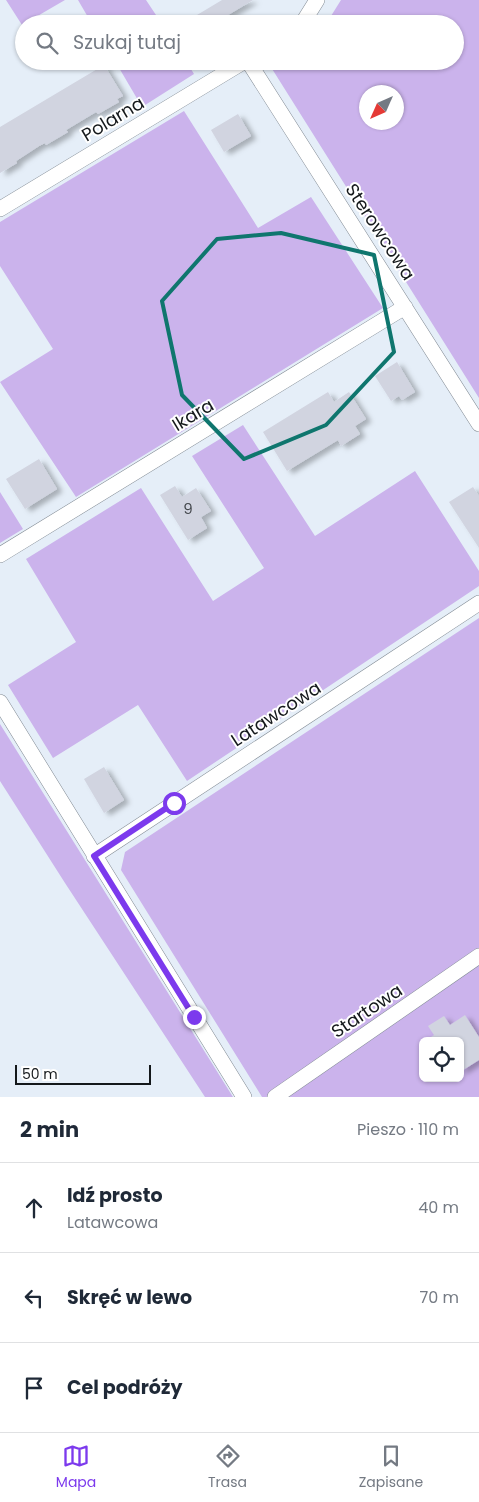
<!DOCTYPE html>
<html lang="pl">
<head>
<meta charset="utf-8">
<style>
  body { margin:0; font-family:Poppins,sans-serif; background:#f6f6f7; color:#1f2937 }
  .controls { position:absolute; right:15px; bottom:15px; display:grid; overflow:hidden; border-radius:8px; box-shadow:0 1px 4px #0004 }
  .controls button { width:45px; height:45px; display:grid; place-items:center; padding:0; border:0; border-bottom:1px solid #e0e1e3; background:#fff; color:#1f2937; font:25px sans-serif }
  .compass { position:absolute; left:359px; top:85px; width:45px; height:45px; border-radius:50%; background:#fff; box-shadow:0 1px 4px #0004; rotate:225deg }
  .scale { position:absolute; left:15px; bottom:12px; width:136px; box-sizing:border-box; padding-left:5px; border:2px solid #14181b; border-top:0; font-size:14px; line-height:18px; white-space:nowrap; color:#14181b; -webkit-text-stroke:4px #fff; paint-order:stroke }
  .stop { position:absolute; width:15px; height:15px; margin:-11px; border:4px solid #7c3aed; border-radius:50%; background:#fff }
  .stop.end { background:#7c3aed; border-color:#fff; box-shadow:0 1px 5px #0008 }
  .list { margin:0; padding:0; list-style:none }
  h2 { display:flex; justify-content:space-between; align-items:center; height:65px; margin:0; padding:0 20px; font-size:21px }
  h2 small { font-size:16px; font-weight:400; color:#747a83 }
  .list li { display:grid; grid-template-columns:32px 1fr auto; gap:15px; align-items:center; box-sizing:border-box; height:90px; padding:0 20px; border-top:1px solid #e0e1e3 }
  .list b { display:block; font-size:19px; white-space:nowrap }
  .list p { margin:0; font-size:16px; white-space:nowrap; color:#747a83 }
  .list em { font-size:16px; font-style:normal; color:#747a83 }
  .icon { flex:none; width:28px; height:28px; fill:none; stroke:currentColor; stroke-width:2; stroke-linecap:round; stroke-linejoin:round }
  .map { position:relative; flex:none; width:479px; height:1097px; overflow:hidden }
  .search { position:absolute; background:#fff; box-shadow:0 1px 4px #0004; left:15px; right:15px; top:15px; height:55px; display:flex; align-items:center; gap:12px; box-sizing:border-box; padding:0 18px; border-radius:28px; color:#747a83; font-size:19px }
  .sheet { height:335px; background:#fff }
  nav { display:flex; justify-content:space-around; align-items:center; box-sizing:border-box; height:70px; border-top:1px solid #e0e1e3; background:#fff; font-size:14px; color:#747a83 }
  nav a { display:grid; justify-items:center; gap:2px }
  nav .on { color:#7c3aed }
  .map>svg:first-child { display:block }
</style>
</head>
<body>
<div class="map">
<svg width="479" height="1097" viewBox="0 0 479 1097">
  <defs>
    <filter id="shadow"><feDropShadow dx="5.5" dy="3" stdDeviation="2.5" flood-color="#0004"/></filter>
  </defs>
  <rect width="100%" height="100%" fill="#e5eef8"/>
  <path fill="#cbb3ec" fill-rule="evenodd" d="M 6,0 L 65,0 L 22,25 Z
    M 78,0 L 146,0 L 162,24 L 92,24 Z
    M 341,0 L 479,0 L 479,398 L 269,64 L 275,61 L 455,61 L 455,24 L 326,24 ZM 366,92 L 396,92 L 396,122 L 366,122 Z
    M 115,61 L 186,61 L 194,74 L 142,107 Z
    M 184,111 L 258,228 L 311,197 L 383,308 L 76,497 L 0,382 L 53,349 L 0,266 L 0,222 Z
    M 243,425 L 315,536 L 415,471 L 479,571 L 479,586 L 187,781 L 138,705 L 53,758 L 8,685 L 76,642 L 26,559 L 141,488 L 213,601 L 264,568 L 192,456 Z
    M 0,492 L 23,529 L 0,543 Z
    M 479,618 L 479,1097 L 262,1097 L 121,870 L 125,852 ZM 423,1041 L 460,1041 L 460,1078 L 423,1078 Z
    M 0,724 L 233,1097 L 205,1097 L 65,883 L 0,781 Z"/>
  <path fill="#d1d4e0" filter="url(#shadow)" d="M 222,0 L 253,0 L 213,24 L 182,24 Z
    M 104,65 L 123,96 L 117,99 L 119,102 L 98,114 L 96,112 L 66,130 L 68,132 L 46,145 L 45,143 L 39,146 L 16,161 L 17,163 L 0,173 L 0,127 Z
    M 238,114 L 251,136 L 224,152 L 211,130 Z
    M 397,362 L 415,392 L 402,400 L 399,396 L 391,401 L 375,376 Z
    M 328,392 L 334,402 L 349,392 L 366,419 L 355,426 L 360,434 L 341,446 L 338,440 L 287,471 L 263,432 Z
    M 39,459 L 57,489 L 25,509 L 6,479 Z
    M 175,486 L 182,497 L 196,488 L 211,511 L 201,517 L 207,528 L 188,540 L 160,495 Z
    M 473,487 L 479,496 L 479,548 L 449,502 Z
    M 104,767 L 124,800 L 104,813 L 84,779 Z
    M 465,1015 L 479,1037 L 479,1060 L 460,1072 L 460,1041 L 425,1041 L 434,1035 L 428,1026 L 444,1016 L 450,1025 Z"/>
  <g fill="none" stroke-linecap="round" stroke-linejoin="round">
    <g stroke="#828b94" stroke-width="16">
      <path id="minor" d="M 302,24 L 317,0
        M 248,61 L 479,424
        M 0,209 L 245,61
        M 0,555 L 405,307
        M 0,702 L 244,1097
        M 94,856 L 479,603
        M 275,1097 L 479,956"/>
    </g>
    <use href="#minor" stroke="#fff" stroke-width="15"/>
  </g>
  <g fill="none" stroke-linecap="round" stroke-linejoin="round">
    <path stroke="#7c3aed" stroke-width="6" d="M 174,803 L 94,856 L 194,1017"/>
  </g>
  <path fill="none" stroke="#0f766e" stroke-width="4" stroke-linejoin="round" d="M 281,233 L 374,255 L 394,352 L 326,425 L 244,459 L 182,395 L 162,301 L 217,239 Z"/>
  <g text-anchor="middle" stroke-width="4" stroke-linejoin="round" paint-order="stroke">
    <g font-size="15" fill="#43474c">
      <text x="188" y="514">9</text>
    </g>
    <g font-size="18" fill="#14181b" stroke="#fff">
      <text transform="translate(113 119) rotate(-31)" y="6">Polarna</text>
      <text transform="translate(380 232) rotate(57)" y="6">Sterowcowa</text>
      <text transform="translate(193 415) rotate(-31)" y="6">Ikara</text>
      <text transform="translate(276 714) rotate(-33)" y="6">Latawcowa</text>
      <text transform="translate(367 1011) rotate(-34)" y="6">Startowa</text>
    </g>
  </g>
</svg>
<div class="controls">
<button><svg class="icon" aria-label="locate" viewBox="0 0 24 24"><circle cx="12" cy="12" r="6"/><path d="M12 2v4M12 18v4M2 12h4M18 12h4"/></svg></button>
</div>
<svg class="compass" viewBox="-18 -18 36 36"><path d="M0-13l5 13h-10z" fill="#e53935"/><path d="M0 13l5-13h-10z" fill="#747a83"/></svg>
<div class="scale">50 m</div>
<div class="stop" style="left:174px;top:803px"></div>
<div class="stop end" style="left:194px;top:1017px"></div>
<div class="search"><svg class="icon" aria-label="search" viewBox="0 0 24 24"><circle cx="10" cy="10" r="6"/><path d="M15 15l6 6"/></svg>Szukaj tutaj</div>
</div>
<section class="sheet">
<h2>2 min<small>Pieszo · 110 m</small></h2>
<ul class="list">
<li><svg class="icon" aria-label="ahead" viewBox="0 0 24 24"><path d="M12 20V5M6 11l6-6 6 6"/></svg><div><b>Idź prosto</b><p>Latawcowa</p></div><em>40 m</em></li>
<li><svg class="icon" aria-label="left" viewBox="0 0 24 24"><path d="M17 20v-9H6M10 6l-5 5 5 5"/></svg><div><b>Skręć w lewo</b></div><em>70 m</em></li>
<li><svg class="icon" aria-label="arrive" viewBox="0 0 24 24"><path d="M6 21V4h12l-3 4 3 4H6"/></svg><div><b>Cel podróży</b></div></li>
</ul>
</section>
<nav>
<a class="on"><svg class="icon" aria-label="map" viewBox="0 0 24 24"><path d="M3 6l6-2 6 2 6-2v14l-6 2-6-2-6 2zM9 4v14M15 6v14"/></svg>Mapa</a>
<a><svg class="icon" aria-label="directions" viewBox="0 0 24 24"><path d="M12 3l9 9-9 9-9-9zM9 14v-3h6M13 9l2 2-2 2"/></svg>Trasa</a>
<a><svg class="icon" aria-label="saved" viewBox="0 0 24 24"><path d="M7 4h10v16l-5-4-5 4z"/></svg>Zapisane</a>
</nav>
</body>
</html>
